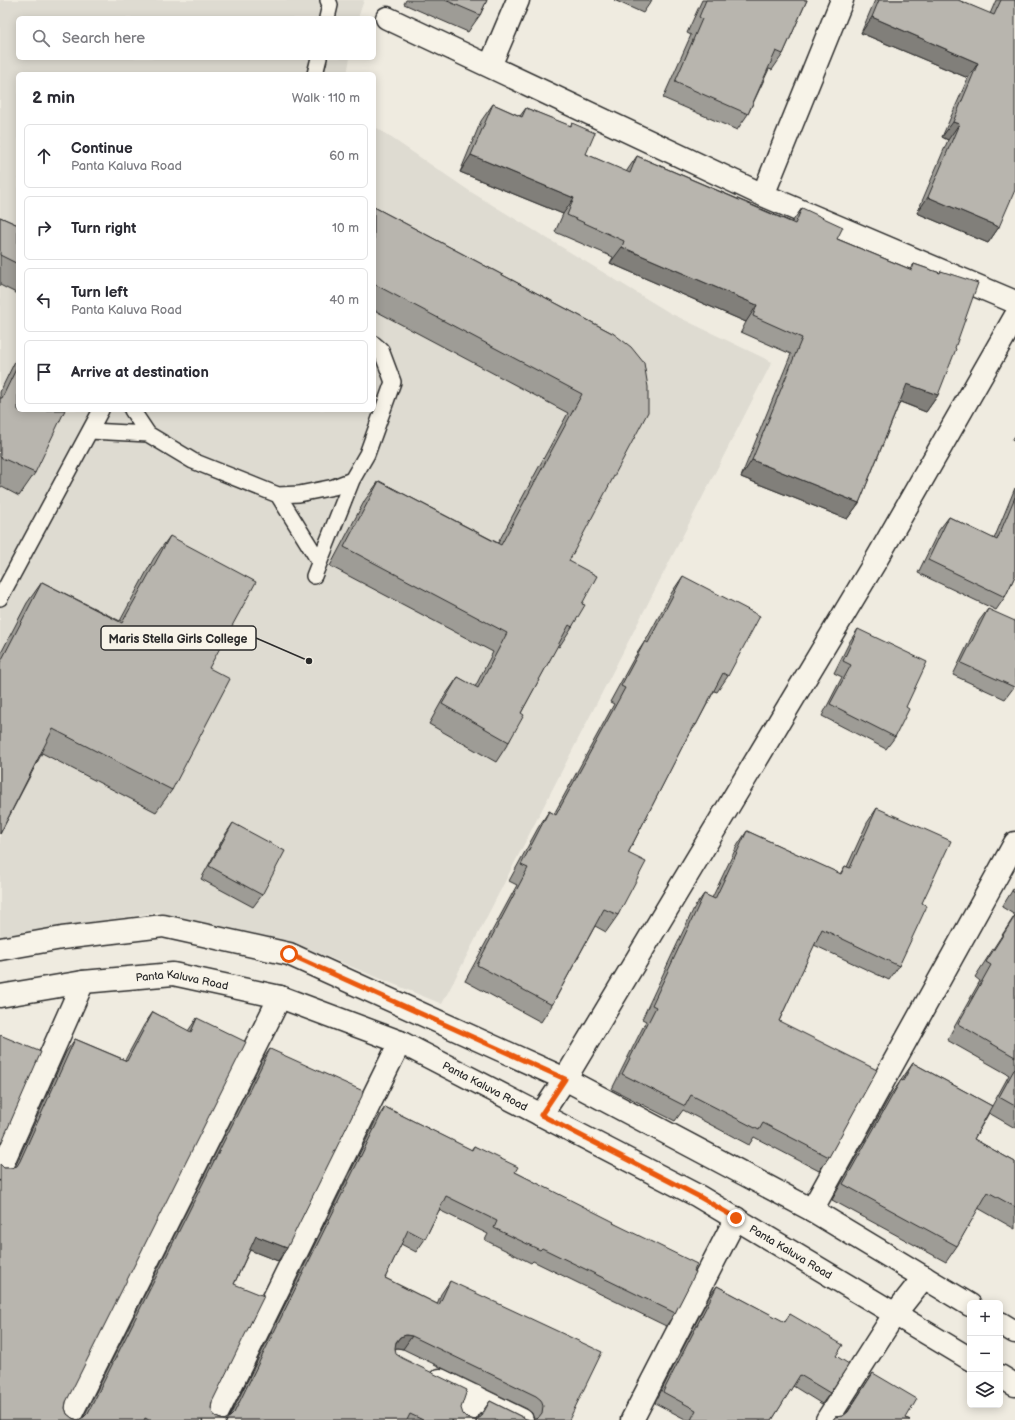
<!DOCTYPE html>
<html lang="en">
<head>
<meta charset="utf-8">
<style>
  body { margin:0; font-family:"Balsamiq Sans",sans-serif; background:#f2f2f3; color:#2b2b33 }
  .controls { position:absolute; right:12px; bottom:12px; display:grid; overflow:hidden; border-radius:6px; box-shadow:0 2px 10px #0003 }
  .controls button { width:36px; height:36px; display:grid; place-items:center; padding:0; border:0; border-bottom:1px solid #e1e1e2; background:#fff; color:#2b2b33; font:20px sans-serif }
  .stop { position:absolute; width:12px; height:12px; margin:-9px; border:3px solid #ea580c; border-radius:50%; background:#fff }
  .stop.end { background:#ea580c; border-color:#fff; box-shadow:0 1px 4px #0008 }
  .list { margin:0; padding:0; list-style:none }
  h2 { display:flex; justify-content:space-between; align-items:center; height:52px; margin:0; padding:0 16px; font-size:17px }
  h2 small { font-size:13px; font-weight:400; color:#7c7c81 }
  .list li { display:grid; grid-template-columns:26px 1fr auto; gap:12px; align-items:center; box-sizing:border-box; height:64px; margin:0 8px 8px; padding:0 8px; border:1px solid #e1e1e2; border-radius:6px }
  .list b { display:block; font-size:15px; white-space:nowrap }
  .list p { margin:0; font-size:13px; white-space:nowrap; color:#7c7c81 }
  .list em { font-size:13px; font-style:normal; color:#7c7c81 }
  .icon { flex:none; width:22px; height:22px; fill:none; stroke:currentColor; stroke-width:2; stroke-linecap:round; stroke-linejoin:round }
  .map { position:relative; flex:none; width:1015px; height:1420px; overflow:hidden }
  .search { position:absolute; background:#fff; box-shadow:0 2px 10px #0003; left:16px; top:16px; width:360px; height:44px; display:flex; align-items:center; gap:10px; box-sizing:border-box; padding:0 14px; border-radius:6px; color:#7c7c81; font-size:15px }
  .panel { position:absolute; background:#fff; box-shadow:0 2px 10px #0003; left:16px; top:72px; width:360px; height:340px; border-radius:6px }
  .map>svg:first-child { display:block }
</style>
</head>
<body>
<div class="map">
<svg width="1015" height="1420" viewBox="0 0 1015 1420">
  <rect width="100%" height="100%" fill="#efebe0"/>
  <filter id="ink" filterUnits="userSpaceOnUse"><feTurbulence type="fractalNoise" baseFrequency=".025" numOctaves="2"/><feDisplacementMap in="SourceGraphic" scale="8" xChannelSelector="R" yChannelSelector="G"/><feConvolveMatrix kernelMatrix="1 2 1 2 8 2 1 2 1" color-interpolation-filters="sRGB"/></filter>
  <g filter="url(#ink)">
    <path fill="#dedbd1" d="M 0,0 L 364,0 L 358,18 L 18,18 L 18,58 L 350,58 L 347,74 L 18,74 L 18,410 L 374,410 L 374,126 L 471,192 L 670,313 L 772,362 L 442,1004 L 306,948 L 158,912 L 0,936 Z"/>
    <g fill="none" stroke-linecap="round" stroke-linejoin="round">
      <g stroke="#2b2b2b" stroke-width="18">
        <path id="service" d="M 327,18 L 330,5 L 328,0
          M 315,74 L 319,58
          M 132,410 L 148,434 L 193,461 L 278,495 L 299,494 L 334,487 L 352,480 L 367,454 L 393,382 L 381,350 L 374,344
          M 90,431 L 148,434
          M 278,495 L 319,561
          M 314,576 L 352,480
          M 0,598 L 101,410"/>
      </g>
      <g stroke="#2b2b2b" stroke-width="25">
        <path id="minor" d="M 387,18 L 763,195 L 1015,302
          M 490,66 L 518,0
          M 763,195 L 842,0
          M 541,1115 L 565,1079 L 875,562 L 1015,317
          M 0,1169 L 83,982
          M 812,1210 L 1015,843
          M 440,1380 L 522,1420
          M 68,1420 L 280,997
          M 214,1420 L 400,1042
          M 464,1420 L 475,1396
          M 632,1420 L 736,1218
          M 827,1420 L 894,1315 L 924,1277"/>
      </g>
      <g stroke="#2b2b2b" stroke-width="25">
        <g id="tertiary">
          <path d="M 0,949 L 62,938 L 163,926 L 289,954 L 565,1079 L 812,1210 L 970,1305"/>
          <path id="s1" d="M 0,996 L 83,982 L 173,974 L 280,997 L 400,1042 L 698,1196 L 970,1359"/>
          <path d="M 1000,1323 L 1015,1332"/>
          <path d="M 1000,1376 L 1015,1385"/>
        </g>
      </g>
      <use href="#service" stroke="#f7f3e8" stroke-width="15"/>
      <use href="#minor" stroke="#f7f3e8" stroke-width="22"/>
      <use href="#tertiary" stroke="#f7f3e8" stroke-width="22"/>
    </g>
    <path fill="#9e9c96" stroke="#2b2b2b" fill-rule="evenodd" d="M 406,0 L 487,0 L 480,15 L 468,32 L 404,4 Z
      M 614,0 L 652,0 L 643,13 Z
      M 702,0 L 807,0 L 783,54 L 772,70 L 769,69 L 748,114 L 737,130 L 663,98 L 691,35 L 687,33 Z
      M 875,0 L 958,0 L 990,14 L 996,0 L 1015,0 L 999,227 L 988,243 L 917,213 L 948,140 L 942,137 L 968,78 L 861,33 Z
      M 493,104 L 520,116 L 526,108 L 570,126 L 572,123 L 586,154 L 626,172 L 637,156 L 792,222 L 802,208 L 837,239 L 910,269 L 914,264 L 940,273 L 941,271 L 938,395 L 926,412 L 900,402 L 859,503 L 847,519 L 741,477 L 791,354 L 741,332 L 746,322 L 610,263 L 613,257 L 555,232 L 563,214 L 460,172 L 481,121 Z
      M 374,207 L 614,334 L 569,561 L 582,604 L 572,627 L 559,647 L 557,646 L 521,713 L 509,742 L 496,762 L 429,724 L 444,697 L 458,677 L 475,687 L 493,652 L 330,566 L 365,500 L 379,481 L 498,543 L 568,413 L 374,310 Z
      M 0,217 L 18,225 L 18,294 L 0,285 Z
      M 18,355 L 18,410 L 35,473 L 19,496 L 0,486 L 0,392 Z
      M 1015,488 L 1015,576 L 1005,597 L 996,610 L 918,573 L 939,530 L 949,517 L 994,539 Z
      M 170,536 L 209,668 L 172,790 L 156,812 L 42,753 L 0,834 L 0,655 L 27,603 L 42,582 L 120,621 L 154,558 Z
      M 683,576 L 728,676 L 717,692 L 714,691 L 696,725 L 687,737 L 628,853 L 618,915 L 606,932 L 595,926 L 552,1005 L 541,1022 L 465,981 L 517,885 L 509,881 L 538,828 L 549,811 L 554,814 L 614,704 L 610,702 L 634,658 L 645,641 L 645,642 L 672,592 Z
      M 988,609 L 1014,687 L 1005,699 L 953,675 L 979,621 Z
      M 858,629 L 906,707 L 895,737 L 886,749 L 822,716 L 842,677 L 834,673 L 850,641 Z
      M 877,808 L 922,903 L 899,966 L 889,980 L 814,945 L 779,1021 L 829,1157 L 819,1171 L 754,1137 L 749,1145 L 683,1110 L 675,1121 L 612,1089 L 646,1021 L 642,1019 L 694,908 L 704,894 L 712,898 L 737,846 L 747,831 L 840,874 L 845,866 L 847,867 L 867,823 Z
      M 233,823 L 262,895 L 253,907 L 201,879 L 225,835 Z
      M 1015,886 L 1015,1128 L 989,1113 L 974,1139 L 1015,1162 L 1015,1229 L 978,1208 L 957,1246 L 946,1262 L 832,1200 L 890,1096 L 913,1063 L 992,1106 L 1009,1075 L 947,1040 L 980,981 L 975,977 L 1015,915 L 1002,907 Z
      M 153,1012 L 188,1031 L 197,1018 L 66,1402 L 65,1408 L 67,1414 L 72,1418 L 78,1420 L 83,1418 L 261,1062 L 270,1049 L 287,1248 L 278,1261 L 250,1250 L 234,1284 L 211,1408 L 213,1414 L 218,1418 L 224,1420 L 229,1418 L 376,1120 L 385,1107 L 471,1150 L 474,1146 L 515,1172 L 613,1223 L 694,1271 L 675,1313 L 666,1326 L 533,1261 L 531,1263 L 485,1240 L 488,1234 L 439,1210 L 425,1239 L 416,1252 L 401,1244 L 385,1278 L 437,1304 L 441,1294 L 450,1281 L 569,1420 L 0,1420 L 4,1168 L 11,1168 L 15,1167 L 66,1052 L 75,1039 L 125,1060 L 144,1025 ZM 395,1348 L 397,1348 L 403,1349 L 527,1409 L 532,1413 L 534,1419 L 532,1420 L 526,1419 L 490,1401 L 478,1418 L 475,1420 L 467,1418 L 396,1354 Z
      M 717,1286 L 784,1322 L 790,1314 L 836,1356 L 830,1393 L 822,1404 L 793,1386 L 772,1420 L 687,1420 L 655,1403 L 709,1297 Z
      M 873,1373 L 906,1418 L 910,1420 L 833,1420 L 835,1417 L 843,1416 L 846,1414 Z"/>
    <path fill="#817f7a" stroke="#2b2b2b" d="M 872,17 L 978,63 L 968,78 L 861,33 Z
      M 953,122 L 959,124 L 948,140 L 942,137 Z
      M 471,155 L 574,198 L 563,214 L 460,172 Z
      M 928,197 L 999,227 L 988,243 L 917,213 Z
      M 622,247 L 757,305 L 746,322 L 610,263 Z
      M 907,384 L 938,395 L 926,412 L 896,400 Z
      M 1015,436 L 1015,442 L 1012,440 Z
      M 752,460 L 859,503 L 847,519 L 741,477 Z
      M 256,1236 L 287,1248 L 278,1261 L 247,1249 Z
      M 406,1335 L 412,1336 L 403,1349 L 397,1348 L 391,1350 L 400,1337 Z"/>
    <path fill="#b8b5ae" stroke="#2b2b2b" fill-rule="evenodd" d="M 445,0 L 487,0 L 480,15 Z
      M 706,0 L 807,0 L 783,54 L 776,51 L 748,114 L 675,82 L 702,19 L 699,17 Z
      M 879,0 L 958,0 L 994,15 L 1001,0 L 1015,0 L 1015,190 L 999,227 L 928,197 L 959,124 L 953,122 L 978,63 L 872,17 Z
      M 493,104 L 522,117 L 526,108 L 571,126 L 572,123 L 595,133 L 586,154 L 630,173 L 637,156 L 795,224 L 802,208 L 843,227 L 837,239 L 912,270 L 914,264 L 940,273 L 941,271 L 978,283 L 955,348 L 956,349 L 938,395 L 907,384 L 859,503 L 752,460 L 802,338 L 753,316 L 757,305 L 622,247 L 624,241 L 567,215 L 574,198 L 471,155 Z
      M 374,207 L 614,334 L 631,347 L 644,363 L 648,387 L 648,412 L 569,561 L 597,576 L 582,604 L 585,605 L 572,627 L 569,625 L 521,713 L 524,715 L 509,742 L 442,704 L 458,677 L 478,688 L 507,633 L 344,547 L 379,481 L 501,545 L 582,394 L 374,284 Z
      M 0,217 L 18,225 L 18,264 L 0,255 Z
      M 18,365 L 18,410 L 65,410 L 35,473 L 0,457 L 0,398 L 2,398 Z
      M 1015,497 L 1015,576 L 1005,597 L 928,560 L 949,517 L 997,540 Z
      M 170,536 L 256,582 L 209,668 L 230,679 L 172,790 L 53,729 L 0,834 L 0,663 L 42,582 L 122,623 Z
      M 683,576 L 760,616 L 728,676 L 723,673 L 696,725 L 694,724 L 628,853 L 646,862 L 618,915 L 604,909 L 552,1005 L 477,965 L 528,868 L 521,865 L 549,811 L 556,815 L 625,688 L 621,686 L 645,641 L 648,643 Z
      M 988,609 L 1015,621 L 1015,684 L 1014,687 L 961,663 Z
      M 858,629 L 927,662 L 906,707 L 909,709 L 895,737 L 830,704 L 851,665 L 843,661 Z
      M 877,808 L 951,841 L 922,903 L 927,906 L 899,966 L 822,929 L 779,1021 L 877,1070 L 829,1157 L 763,1123 L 759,1130 L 691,1095 L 685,1106 L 622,1074 L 656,1007 L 652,1005 L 704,894 L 715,899 L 747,831 L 841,874 L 845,866 L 850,868 Z
      M 233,823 L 285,851 L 262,895 L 209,866 Z
      M 1015,887 L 1015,893 L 1012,891 Z
      M 1015,916 L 1015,1057 L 958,1024 L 991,965 L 986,962 Z
      M 153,1012 L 191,1032 L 197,1018 L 246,1042 L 66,1402 L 65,1408 L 67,1414 L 72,1418 L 78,1420 L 84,1417 L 88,1413 L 270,1049 L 363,1091 L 362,1096 L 287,1248 L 256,1236 L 234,1284 L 264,1296 L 212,1402 L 211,1408 L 213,1414 L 218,1418 L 224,1420 L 230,1417 L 234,1413 L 385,1107 L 472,1150 L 474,1146 L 518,1167 L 515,1172 L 614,1222 L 613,1223 L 697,1264 L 694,1271 L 696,1272 L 675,1313 L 542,1248 L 540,1250 L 494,1228 L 497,1221 L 446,1196 L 425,1239 L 408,1230 L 385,1278 L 439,1305 L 450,1281 L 602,1352 L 569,1420 L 423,1420 L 410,1414 L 407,1420 L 149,1420 L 145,1418 L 144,1420 L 0,1420 L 0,1164 L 4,1168 L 11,1168 L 17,1166 L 20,1161 L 75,1039 L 127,1061 ZM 406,1335 L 412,1336 L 536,1396 L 541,1400 L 543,1406 L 542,1413 L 538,1418 L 532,1420 L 526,1419 L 490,1401 L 481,1417 L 475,1420 L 467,1418 L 463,1414 L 461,1408 L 467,1390 L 402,1358 L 396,1354 L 395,1348 L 396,1342 L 400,1337 Z
      M 0,1035 L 41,1052 L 0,1146 Z
      M 913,1063 L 992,1106 L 974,1139 L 1015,1162 L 1015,1207 L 988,1192 L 957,1246 L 843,1184 L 901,1080 L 903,1081 Z
      M 1015,1068 L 1015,1106 L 999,1097 Z
      M 717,1286 L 785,1322 L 790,1314 L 843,1345 L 836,1356 L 849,1364 L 830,1393 L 800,1375 L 772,1420 L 691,1420 L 696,1410 L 663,1392 Z
      M 873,1373 L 917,1399 L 906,1418 L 910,1420 L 833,1420 L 835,1417 L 843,1416 L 848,1412 Z"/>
  </g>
  <g fill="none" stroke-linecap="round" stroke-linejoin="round" filter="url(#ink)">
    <path stroke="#ea580c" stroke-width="5" d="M 289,954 L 565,1079 L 541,1115 L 698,1196 L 736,1218"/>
  </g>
  <g text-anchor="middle" stroke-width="3" stroke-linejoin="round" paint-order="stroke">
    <g font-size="11" fill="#2b2b2b" stroke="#f7f3e8">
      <text dy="4" stroke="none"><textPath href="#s1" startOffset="184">Panta Kaluva Road</textPath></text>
      <text dy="4" stroke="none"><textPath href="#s1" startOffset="508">Panta Kaluva Road</textPath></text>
      <text dy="4" stroke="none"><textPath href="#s1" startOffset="856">Panta Kaluva Road</textPath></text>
    </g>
  </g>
  <path fill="none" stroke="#2b2b2b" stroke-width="1.5" d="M309 661L256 638"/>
  <circle fill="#2b2b2b" stroke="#f7f3e8" stroke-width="1.5" cx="309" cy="661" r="4"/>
  <rect fill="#f7f3e8" stroke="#2b2b2b" stroke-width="1.5" x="101" y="626" width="155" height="24" rx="4"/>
  <g font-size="12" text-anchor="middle" font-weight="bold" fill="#2b2b2b">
    <text x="178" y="643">Maris Stella Girls College</text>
  </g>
</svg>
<div class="controls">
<button>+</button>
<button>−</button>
<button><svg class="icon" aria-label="layers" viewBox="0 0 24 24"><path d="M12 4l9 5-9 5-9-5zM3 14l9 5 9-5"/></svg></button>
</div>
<div class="stop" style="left:289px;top:954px"></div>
<div class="stop end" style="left:736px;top:1218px"></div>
<div class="search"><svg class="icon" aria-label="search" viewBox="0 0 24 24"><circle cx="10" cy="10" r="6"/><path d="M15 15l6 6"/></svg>Search here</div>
<section class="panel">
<h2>2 min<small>Walk · 110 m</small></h2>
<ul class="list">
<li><svg class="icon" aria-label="ahead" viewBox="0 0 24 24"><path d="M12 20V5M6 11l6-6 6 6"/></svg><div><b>Continue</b><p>Panta Kaluva Road</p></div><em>60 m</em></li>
<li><svg class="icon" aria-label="right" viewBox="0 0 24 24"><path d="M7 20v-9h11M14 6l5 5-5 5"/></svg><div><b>Turn right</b></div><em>10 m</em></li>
<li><svg class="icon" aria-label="left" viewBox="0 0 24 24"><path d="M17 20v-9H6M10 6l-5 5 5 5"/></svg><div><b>Turn left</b><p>Panta Kaluva Road</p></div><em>40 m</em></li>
<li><svg class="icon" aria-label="arrive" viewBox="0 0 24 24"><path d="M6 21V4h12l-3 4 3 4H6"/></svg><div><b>Arrive at destination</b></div></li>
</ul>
</section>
</div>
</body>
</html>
